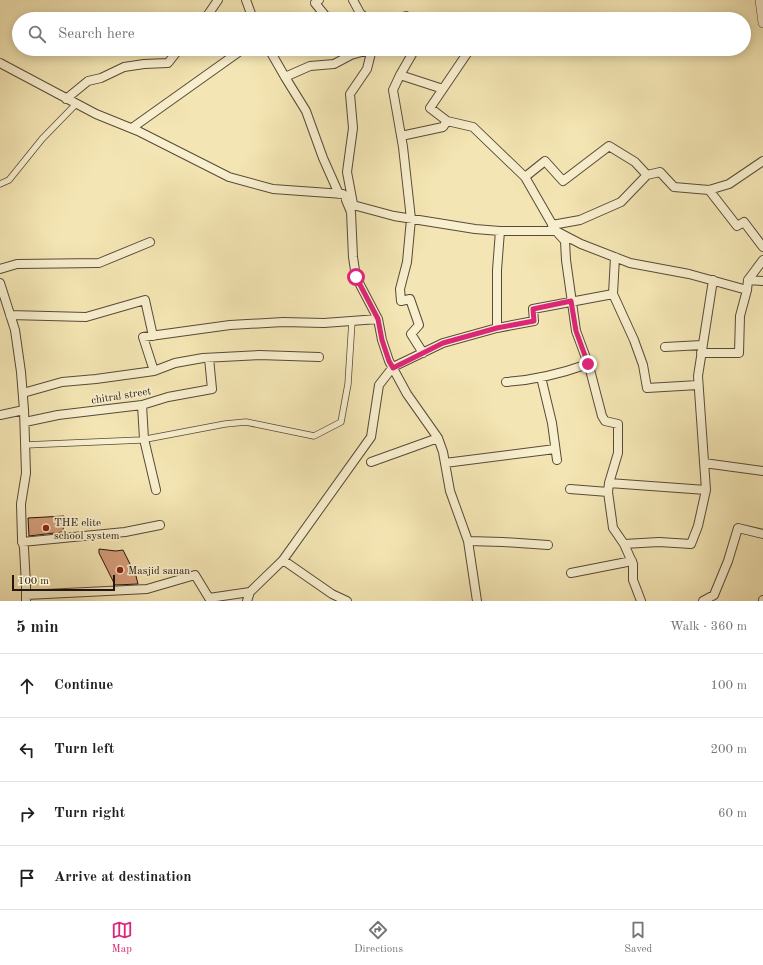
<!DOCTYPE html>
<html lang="en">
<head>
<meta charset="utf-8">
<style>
  body { margin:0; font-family:"Old Standard TT",serif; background:#f2f2f2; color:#202124 }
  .scale { position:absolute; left:12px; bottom:10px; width:103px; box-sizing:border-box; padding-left:4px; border:2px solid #24160e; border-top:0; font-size:11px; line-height:14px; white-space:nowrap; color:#24160e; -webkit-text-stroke:3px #f8efce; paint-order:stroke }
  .stop { position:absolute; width:12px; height:12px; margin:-9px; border:3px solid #db2777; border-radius:50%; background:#fff }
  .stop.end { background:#db2777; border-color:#fff; box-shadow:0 1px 4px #0008 }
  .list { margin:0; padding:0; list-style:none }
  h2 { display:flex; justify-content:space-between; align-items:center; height:52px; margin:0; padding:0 16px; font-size:17px }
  h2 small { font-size:13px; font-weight:400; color:#757577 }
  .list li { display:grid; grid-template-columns:26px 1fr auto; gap:12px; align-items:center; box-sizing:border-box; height:64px; padding:0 16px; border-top:1px solid #e0e0e0 }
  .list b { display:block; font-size:15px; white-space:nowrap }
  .list em { font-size:13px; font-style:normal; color:#757577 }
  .icon { flex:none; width:22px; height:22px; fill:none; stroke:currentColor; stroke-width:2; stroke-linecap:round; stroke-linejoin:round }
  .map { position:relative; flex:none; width:763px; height:601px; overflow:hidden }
  .search { position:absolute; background:#fff; box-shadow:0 2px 10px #0003; left:12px; right:12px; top:12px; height:44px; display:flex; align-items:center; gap:10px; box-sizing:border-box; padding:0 14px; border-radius:22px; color:#757577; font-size:15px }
  .sheet { height:308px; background:#fff }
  nav { display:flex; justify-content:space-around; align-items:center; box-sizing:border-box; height:56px; border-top:1px solid #e0e0e0; background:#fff; font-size:11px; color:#757577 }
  nav a { display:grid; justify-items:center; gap:2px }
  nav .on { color:#db2777 }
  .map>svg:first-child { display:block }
</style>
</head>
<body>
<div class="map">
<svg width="763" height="601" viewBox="0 0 763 601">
  <rect width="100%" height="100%" fill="#f4e6b4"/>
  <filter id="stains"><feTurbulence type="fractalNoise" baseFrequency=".005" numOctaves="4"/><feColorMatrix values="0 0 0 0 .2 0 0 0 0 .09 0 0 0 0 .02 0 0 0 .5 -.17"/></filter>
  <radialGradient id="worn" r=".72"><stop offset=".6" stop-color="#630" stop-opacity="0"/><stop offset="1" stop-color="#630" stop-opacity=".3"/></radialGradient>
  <path fill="#d69e7b" stroke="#24160e" d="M 64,516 L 63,532 L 29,536 L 28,518 Z
    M 99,549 L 116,551 L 123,550 L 136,576 L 138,584 L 115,585 L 99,553 Z"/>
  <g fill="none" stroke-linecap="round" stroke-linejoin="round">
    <g stroke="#584a38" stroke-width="7">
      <path id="pedestrian" d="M 0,184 L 9,180 L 42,139 L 76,104
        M 25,445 L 141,440 L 225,424 L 246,422 L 314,436 L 341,422 L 348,384 L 352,321"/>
    </g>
    <g stroke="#584a38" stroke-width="10">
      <path id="minor" d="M 246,0 L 253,19
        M 319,0 L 315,3 L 328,19
        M 353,0 L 360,13 L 367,19
        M 406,16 L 409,19
        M 205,19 L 218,0
        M 269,49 L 285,77 L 310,66 L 334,64 L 351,55 L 372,49
        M 415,49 L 400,75 L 393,90 L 403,147 L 411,219 L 407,262 L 400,289 L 401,301 L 410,299 L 419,325 L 411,334 L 423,353
        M 470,49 L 430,108 L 447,121 L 473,127 L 525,177
        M 0,63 L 96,114 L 138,131 L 229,177 L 273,189 L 343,194 L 353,205 L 394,216 L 475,229 L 500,231 L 556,231 L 581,244 L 630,263 L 689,274 L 747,290 L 748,280 L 763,281
        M 400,75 L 443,89
        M 285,77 L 306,111 L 323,158 L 339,194
        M 66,99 L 88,81 L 101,78 L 124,67 L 144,64 L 168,63 L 179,49
        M 132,128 L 243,49
        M 401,136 L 443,127 L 447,121
        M 709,190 L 737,226 L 744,222 L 763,247
        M 346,200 L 351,212 L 353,257 L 356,277 L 378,319 L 382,340 L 389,361 L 407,394 L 438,438 L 443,452 L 450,491 L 468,541 L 477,601
        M 353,204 L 347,172 L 353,128 L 350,94 L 367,69 L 372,49
        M 552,225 L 580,220 L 621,202 L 647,175
        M 615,257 L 613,294 L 634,340 L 643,365 L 647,388 L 698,385
        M 0,269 L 17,264 L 99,263 L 150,242
        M 748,280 L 763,260
        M 0,283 L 15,330 L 21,372 L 24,410 L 26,473 L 21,504 L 22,539 L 24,548 L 26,585 L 26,601
        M 10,315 L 86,317 L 145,300 L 153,336
        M 497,328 L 497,270 L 500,231
        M 665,347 L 702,345
        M 701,353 L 739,353 L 740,316 L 747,290
        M 154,371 L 175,363 L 203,358 L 259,355 L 319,357
        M 541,377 L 552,423 L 557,460
        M 506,382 C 535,380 560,374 588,364
        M 23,393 L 62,382 L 96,379 L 154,371 L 143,337 L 230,325 L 283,322 L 324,323 L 378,319
        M 142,405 L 144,439 L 156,490
        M 0,415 L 24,410
        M 25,422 L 58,415 L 142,405 L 168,397 L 212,389 L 209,358
        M 371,462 L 438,438
        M 445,463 L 555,449
        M 704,463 L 763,471
        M 609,483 L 608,492 L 613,528 L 624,544 L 633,564 L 633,580 L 641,601
        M 570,489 L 608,492
        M 706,490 L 609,483 L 618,453 L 618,424 L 605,421 L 602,416 L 589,366 L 576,331 L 566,260 L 565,241 L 556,231 L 525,177 L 545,161 L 563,181 L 609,146 L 635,162 L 647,175 L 660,172 L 674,187 L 709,190 L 729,184 L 763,161
        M 468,541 L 503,542 L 548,545
        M 22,542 L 125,532 L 160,525
        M 624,544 L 659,542 L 691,544 L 698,526 L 706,490 L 698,376 L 713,280
        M 283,560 L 371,437 L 379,385 L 393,367 L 443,343 L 497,328 L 534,321 L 533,309 L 613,294
        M 571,573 L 632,561
        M 250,592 L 283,560 L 332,594 L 347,601
        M 26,595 L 147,589 L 195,575 L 209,598 L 250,592 L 247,601
        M 703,601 L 714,595 L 728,561 L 738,528 L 763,534
        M 763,601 L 763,600"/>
    </g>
    <g stroke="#584a38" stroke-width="10">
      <path id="tertiary" d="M 760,0 L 763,23"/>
    </g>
    <use href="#pedestrian" stroke="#f8efce" stroke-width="5.5"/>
    <use href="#minor" stroke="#f8efce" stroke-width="8"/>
    <use href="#tertiary" stroke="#f8efce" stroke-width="9"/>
  </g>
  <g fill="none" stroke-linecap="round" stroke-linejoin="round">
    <path stroke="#db2777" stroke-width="5" d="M 356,277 L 378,319 L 382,340 L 389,361 L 393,368 L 443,343 L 497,328 L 534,321 L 533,309 L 571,301 L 576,331 L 588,364"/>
  </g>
  <g fill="#8f2418" stroke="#f8efce" stroke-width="1.5">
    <circle cx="46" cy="528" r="4"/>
    <circle cx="120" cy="570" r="4"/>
  </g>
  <g text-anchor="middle" stroke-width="3.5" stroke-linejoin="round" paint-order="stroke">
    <g font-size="11" fill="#24160e" stroke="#f8efce">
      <text transform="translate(121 395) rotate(-9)" y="4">chitral street</text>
    </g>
    <g font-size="11" fill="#24160e" stroke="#f8efce" text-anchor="start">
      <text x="54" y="526">THE elite<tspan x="54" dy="13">school system</tspan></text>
      <text x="128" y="574">Masjid sanan</text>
    </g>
  </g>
  <rect width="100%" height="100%" filter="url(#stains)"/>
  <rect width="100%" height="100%" fill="url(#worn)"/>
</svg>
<div class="scale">100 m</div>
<div class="stop" style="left:356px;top:277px"></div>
<div class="stop end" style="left:588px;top:364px"></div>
<div class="search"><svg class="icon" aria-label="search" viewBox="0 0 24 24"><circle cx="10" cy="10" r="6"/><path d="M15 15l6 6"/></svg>Search here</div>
</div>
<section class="sheet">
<h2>5 min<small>Walk · 360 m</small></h2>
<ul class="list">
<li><svg class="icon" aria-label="ahead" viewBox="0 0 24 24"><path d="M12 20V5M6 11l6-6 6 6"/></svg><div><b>Continue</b></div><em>100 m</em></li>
<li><svg class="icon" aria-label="left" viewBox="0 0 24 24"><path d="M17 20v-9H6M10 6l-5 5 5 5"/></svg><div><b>Turn left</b></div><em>200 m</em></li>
<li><svg class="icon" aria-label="right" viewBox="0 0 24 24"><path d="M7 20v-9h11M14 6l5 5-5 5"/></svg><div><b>Turn right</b></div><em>60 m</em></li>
<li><svg class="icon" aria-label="arrive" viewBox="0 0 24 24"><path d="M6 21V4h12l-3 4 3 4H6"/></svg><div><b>Arrive at destination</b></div></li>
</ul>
</section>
<nav>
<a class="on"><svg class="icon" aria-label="map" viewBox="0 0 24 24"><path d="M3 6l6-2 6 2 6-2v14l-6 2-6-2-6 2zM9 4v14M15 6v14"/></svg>Map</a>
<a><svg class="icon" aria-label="directions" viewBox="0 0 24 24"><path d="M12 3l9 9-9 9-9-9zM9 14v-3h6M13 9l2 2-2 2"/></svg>Directions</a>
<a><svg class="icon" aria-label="saved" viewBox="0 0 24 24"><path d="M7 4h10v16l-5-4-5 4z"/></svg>Saved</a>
</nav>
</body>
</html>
